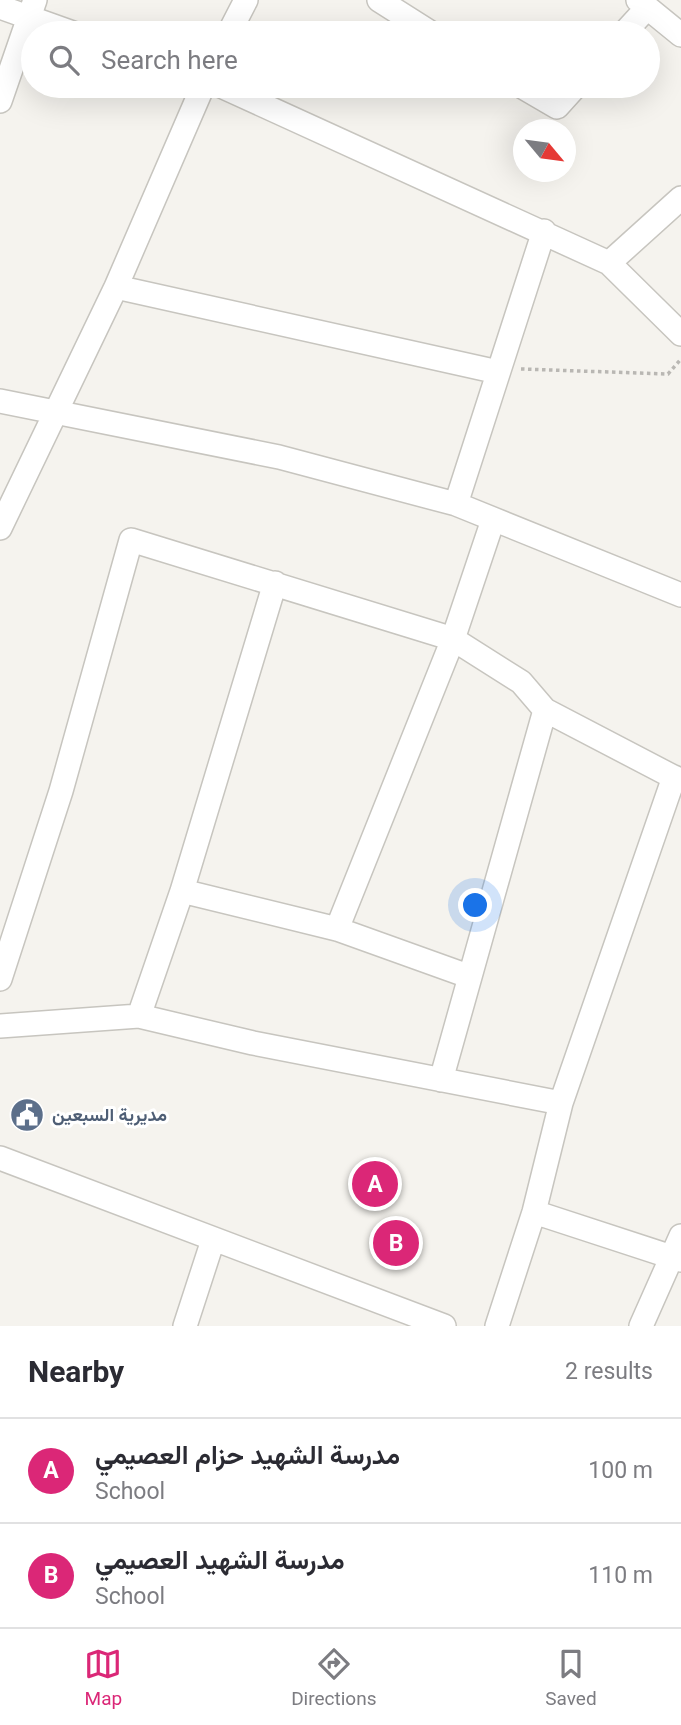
<!DOCTYPE html>
<html lang="en">
<head>
<meta charset="utf-8">
<style>
  body { margin:0; font-family:Roboto,Vazirmatn,sans-serif; background:#f7f7f7; color:#2b2b33 }
  .compass { position:absolute; left:513px; top:119px; width:63px; height:63px; border-radius:50%; background:#fff; box-shadow:0 7px 28px #0002; rotate:119deg }
  .you { position:absolute; left:476px; top:906px; width:24px; height:24px; margin:-18px; border:5px solid #fff; border-radius:50%; background:#1a73e8; box-shadow:0 0 0 10px #1a73e833 }
  .badge { display:grid; place-items:center; width:46px; height:46px; border-radius:50%; background:#db2777; color:#fff; font-size:23px; font-weight:700 }
  .pin { position:absolute; translate:-50% -50%; border:4px solid #fff; box-shadow:0 2px 7px #0006 }
  .list { margin:0; padding:0; list-style:none }
  h2 { display:flex; justify-content:space-between; align-items:center; height:91px; margin:0; padding:0 28px; font-size:30px }
  h2 small { font-size:23px; font-weight:400; color:#7c7c81 }
  .list li { display:grid; grid-template-columns:46px 1fr auto; gap:21px; align-items:center; box-sizing:border-box; height:105px; padding:0 28px; border-top:2px solid #e1e1e2 }
  .list b { display:block; font-size:26px; white-space:nowrap }
  .list p { margin:0; font-size:23px; white-space:nowrap; color:#7c7c81 }
  .list em { font-size:23px; font-style:normal; color:#7c7c81 }
  .icon { flex:none; width:38px; height:38px; fill:none; stroke:currentColor; stroke-width:2; stroke-linecap:round; stroke-linejoin:round }
  .map { position:relative; flex:none; width:681px; height:1326px; overflow:hidden }
  .search { position:absolute; background:#fff; box-shadow:0 7px 28px #0002; left:21px; right:21px; top:21px; height:77px; display:flex; align-items:center; gap:18px; box-sizing:border-box; padding:0 24px; border-radius:38px; color:#7c7c81; font-size:26px }
  .sheet { height:301px; background:#fff }
  nav { display:flex; justify-content:space-around; align-items:center; box-sizing:border-box; height:98px; border-top:2px solid #e1e1e2; background:#fff; font-size:19px; color:#7c7c81 }
  nav a { display:grid; justify-items:center; gap:4px }
  nav .on { color:#db2777 }
  .map>svg:first-child { display:block }
</style>
</head>
<body>
<div class="map">
<svg width="681" height="1326" viewBox="0 0 681 1326">
  <rect width="100%" height="100%" fill="#f5f3ee"/>
  <g fill="none" stroke-linecap="round" stroke-linejoin="round">
    <g stroke="#c7c5bf" stroke-width="26">
      <path id="minor" d="M 379,0 L 431,33
        M 638,0 L 681,35
        M 0,7 L 73,33
        M 229,33 L 246,0
        M 624,33 L 647,8
        M 221,86 L 609,263 L 681,334
        M 521,86 L 557,107 L 576,86
        M 0,101 L 35,0
        M 609,263 L 681,198
        M 116,287 L 498,372
        M 0,401 L 279,457 L 456,504 L 681,595
        M 456,504 L 544,231
        M 0,528 L 116,287 L 203,86
        M 182,891 L 337,929 L 468,976
        M 337,929 L 453,639 L 493,520
        M 0,979 L 61,791 L 131,540 L 453,639 L 521,682 L 545,710 L 681,781
        M 139,1016 L 182,891 L 275,583
        M 0,1026 L 139,1016 L 253,1043 L 561,1103
        M 441,1080 L 545,710
        M 0,1158 L 444,1326
        M 534,1212 L 681,1260
        M 185,1326 L 213,1240
        M 497,1326 L 534,1212 L 561,1103 L 674,777
        M 641,1326 L 681,1236"/>
    </g>
    <path stroke="#b9b7b3" stroke-width="3.5" stroke-dasharray="3.5 3.5" stroke-linecap="butt" d="M 521,369 L 668,374 L 681,359"/>
    <use href="#minor" stroke="#fff" stroke-width="23"/>
  </g>
  <defs>
    <g id="civic-disc" transform="scale(1.75)"><circle r="9.5" fill="#5c6f8a" stroke="#fff"/><path d="M-.6-6.5H3V-4.5H.6V-3L4-1V1h2V6H-6V1h2V-1L-.6-3ZM-1.2 2.5V6h2.4V2.5Z" fill="#fff"/></g>
  </defs>
  <g fill-rule="evenodd">
    <use href="#civic-disc" x="27" y="1115"/>
  </g>
  <g text-anchor="middle" stroke-width="6" stroke-linejoin="round" paint-order="stroke">
    <g font-size="18" font-weight="bold" fill="#4e5e75" stroke="#fff" text-anchor="start">
      <text x="52" y="1121">مديرية السبعين</text>
    </g>
  </g>
</svg>
<svg class="compass" viewBox="-18 -18 36 36"><path d="M0-13l5 13h-10z" fill="#e53935"/><path d="M0 13l5-13h-10z" fill="#7c7c81"/></svg>
<div class="you"></div>
<div class="pin badge" style="left:375px;top:1184px">A</div>
<div class="pin badge" style="left:396px;top:1243px">B</div>
<div class="search"><svg class="icon" aria-label="search" viewBox="0 0 24 24"><circle cx="10" cy="10" r="6"/><path d="M15 15l6 6"/></svg>Search here</div>
</div>
<section class="sheet">
<h2>Nearby<small>2 results</small></h2>
<ul class="list">
<li><span class="badge">A</span><div><b>مدرسة الشهيد حزام العصيمي</b><p>School</p></div><em>100 m</em></li>
<li><span class="badge">B</span><div><b>مدرسة الشهيد العصيمي</b><p>School</p></div><em>110 m</em></li>
</ul>
</section>
<nav>
<a class="on"><svg class="icon" aria-label="map" viewBox="0 0 24 24"><path d="M3 6l6-2 6 2 6-2v14l-6 2-6-2-6 2zM9 4v14M15 6v14"/></svg>Map</a>
<a><svg class="icon" aria-label="directions" viewBox="0 0 24 24"><path d="M12 3l9 9-9 9-9-9zM9 14v-3h6M13 9l2 2-2 2"/></svg>Directions</a>
<a><svg class="icon" aria-label="saved" viewBox="0 0 24 24"><path d="M7 4h10v16l-5-4-5 4z"/></svg>Saved</a>
</nav>
</body>
</html>
